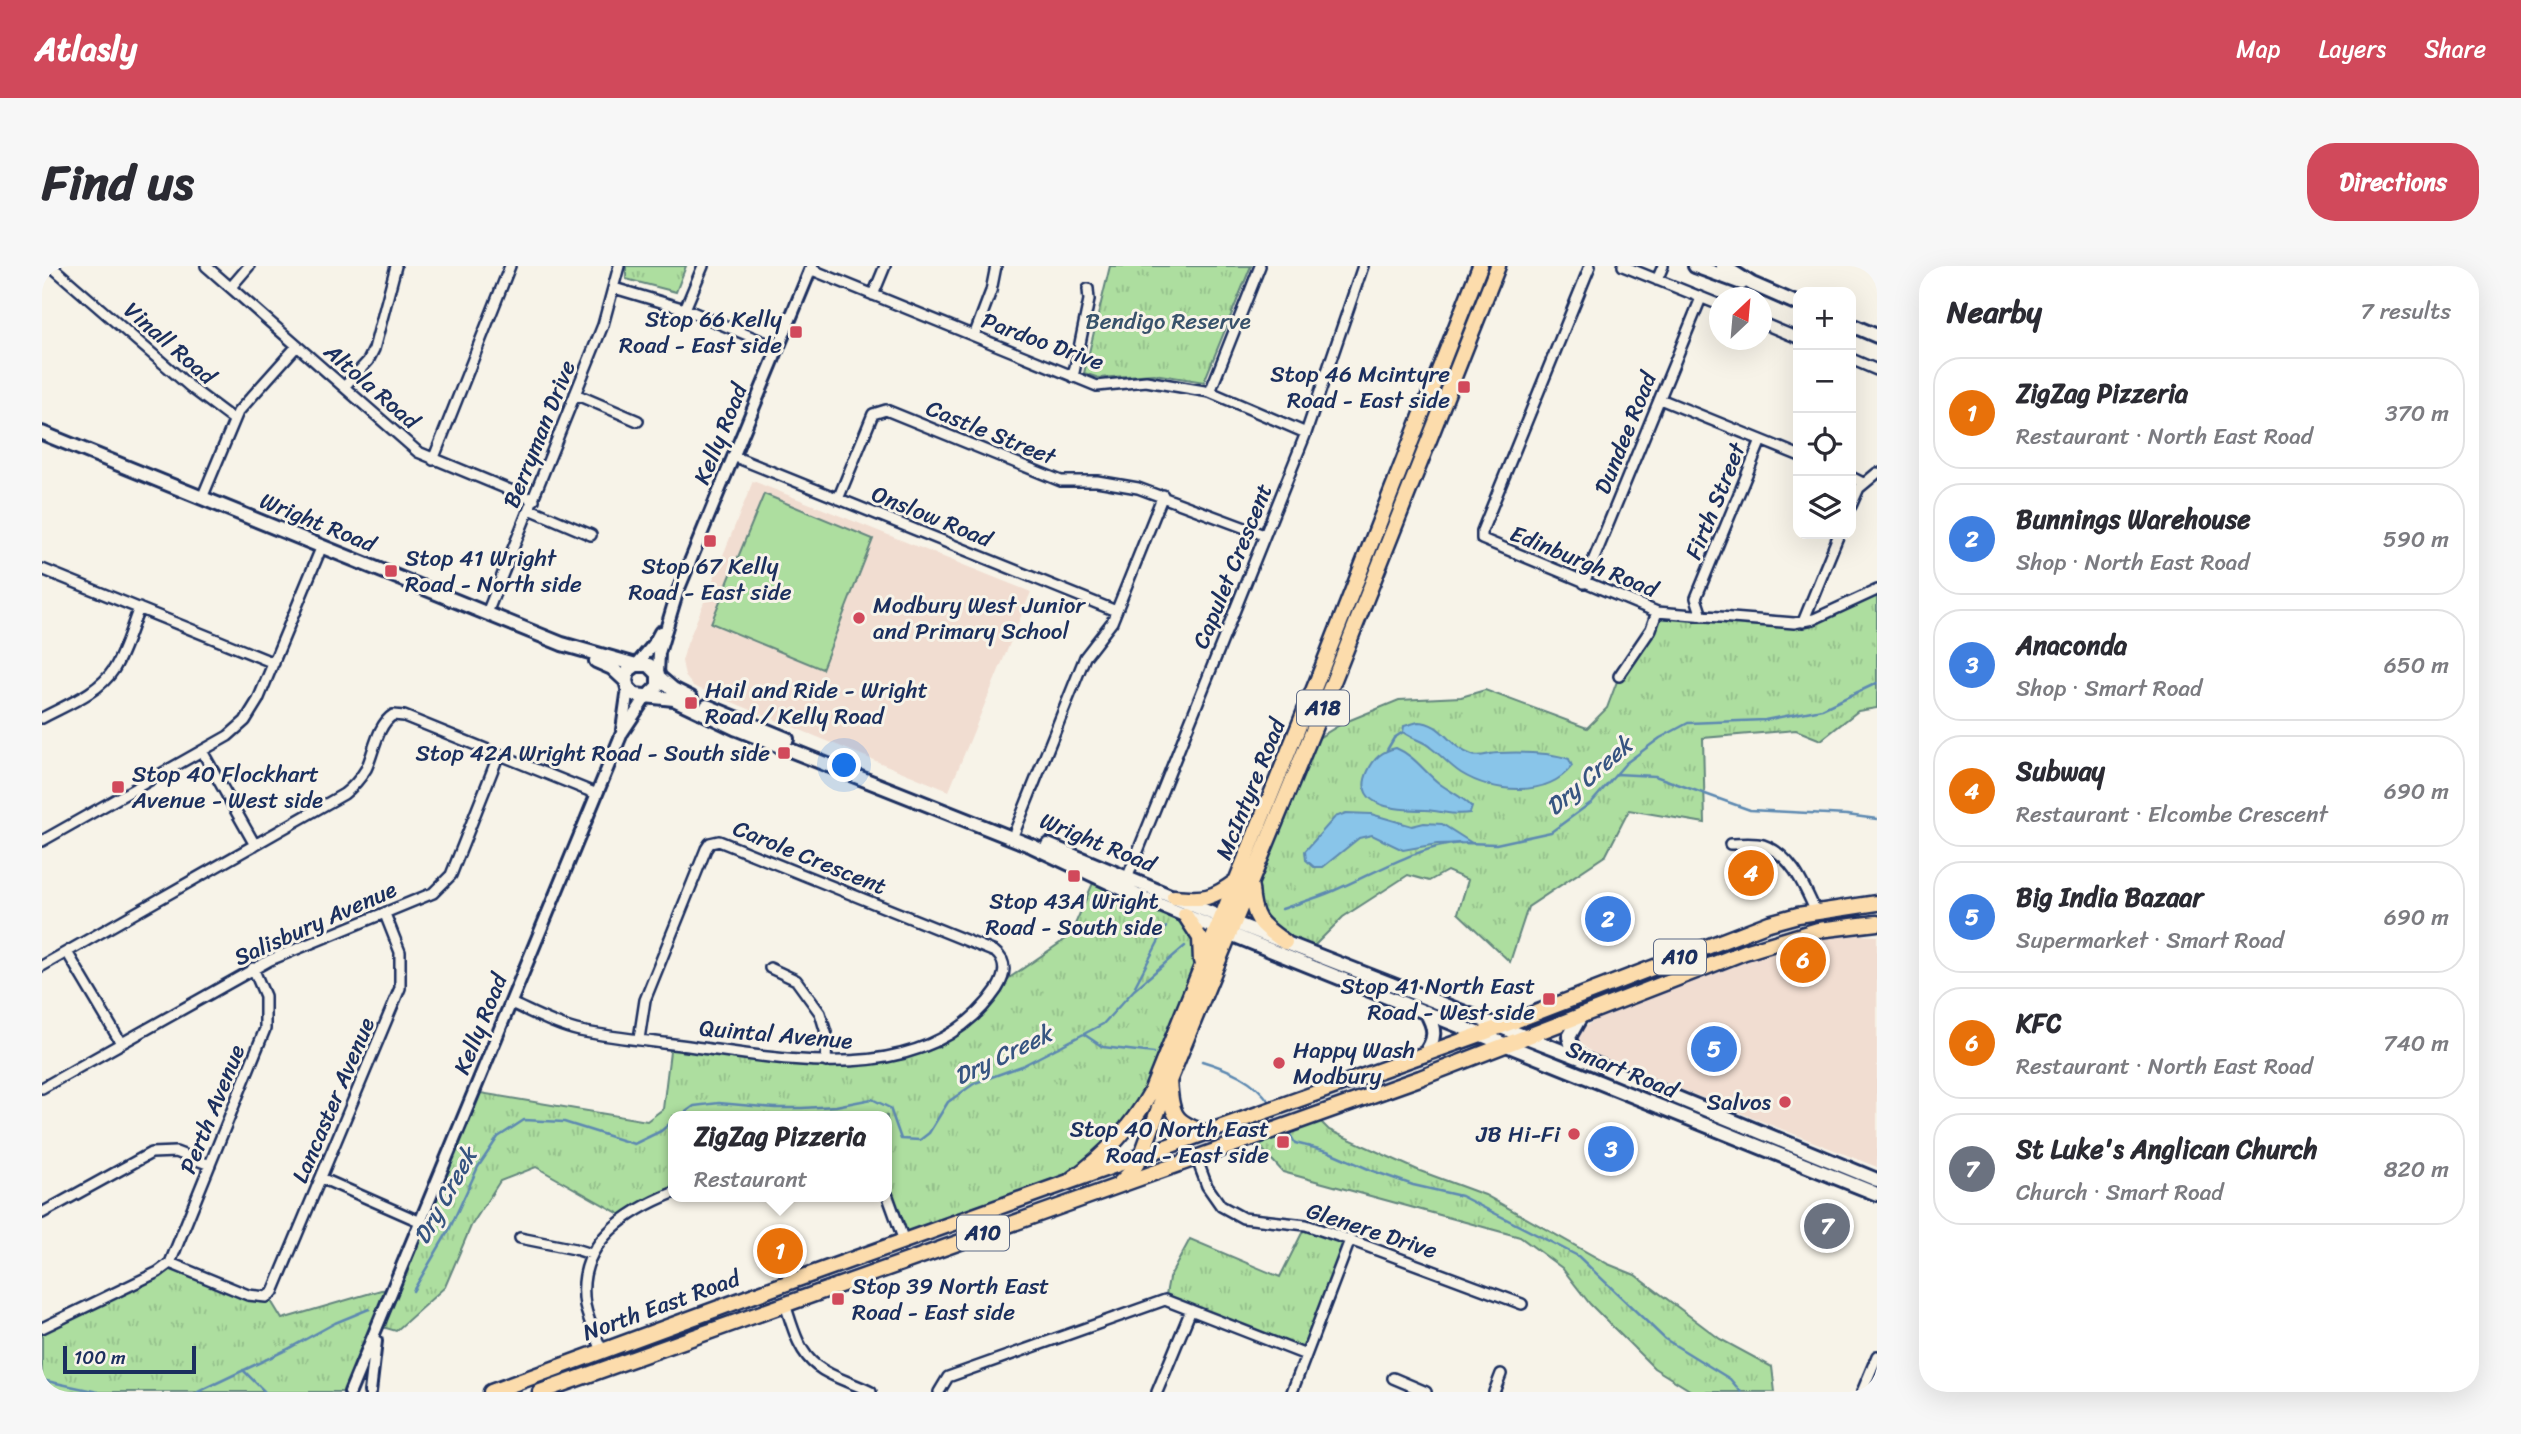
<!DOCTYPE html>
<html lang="en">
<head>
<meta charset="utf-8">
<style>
  body { margin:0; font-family:Sriracha,sans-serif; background:#f7f7f7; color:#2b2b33 }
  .controls { position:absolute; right:21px; top:21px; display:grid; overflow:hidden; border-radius:14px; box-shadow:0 7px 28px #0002 }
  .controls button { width:63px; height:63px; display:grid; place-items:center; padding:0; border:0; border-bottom:2px solid #e1e1e2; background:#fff; color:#2b2b33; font:35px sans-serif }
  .compass { position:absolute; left:1667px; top:21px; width:63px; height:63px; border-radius:50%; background:#fff; box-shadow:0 7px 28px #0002; rotate:26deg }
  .scale { position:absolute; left:21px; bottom:18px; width:133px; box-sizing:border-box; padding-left:7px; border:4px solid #1b2f5e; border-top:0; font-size:19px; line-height:24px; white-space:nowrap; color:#1b2f5e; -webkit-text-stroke:5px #f7f3e8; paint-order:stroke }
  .you { position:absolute; left:803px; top:500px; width:24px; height:24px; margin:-18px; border:5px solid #fff; border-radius:50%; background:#1a73e8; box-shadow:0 0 0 10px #1a73e833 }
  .badge { display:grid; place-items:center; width:46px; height:46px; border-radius:50%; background:#d1495b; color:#fff; font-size:23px; font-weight:700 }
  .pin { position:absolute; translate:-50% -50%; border:4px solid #fff; box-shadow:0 2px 7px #0006 }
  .popup { position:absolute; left:626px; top:845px; width:224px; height:91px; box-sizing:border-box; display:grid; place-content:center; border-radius:14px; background:#fff; filter:drop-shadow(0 2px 5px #0005); font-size:23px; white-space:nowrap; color:#7c7c81 }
  .popup b { font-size:26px; color:#2b2b33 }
  .popup::after { content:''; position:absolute; left:50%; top:100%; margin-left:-14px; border:14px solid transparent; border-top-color:#fff }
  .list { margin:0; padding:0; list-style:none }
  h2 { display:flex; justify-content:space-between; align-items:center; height:91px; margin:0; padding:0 28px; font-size:30px }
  h2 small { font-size:23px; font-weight:400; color:#7c7c81 }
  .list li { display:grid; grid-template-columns:46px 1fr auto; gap:21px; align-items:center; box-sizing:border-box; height:112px; margin:0 14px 14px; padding:0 14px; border:2px solid #e1e1e2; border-radius:28px }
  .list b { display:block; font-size:26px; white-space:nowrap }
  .list p { margin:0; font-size:23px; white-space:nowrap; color:#7c7c81 }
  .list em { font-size:23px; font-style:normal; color:#7c7c81 }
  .icon { flex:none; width:38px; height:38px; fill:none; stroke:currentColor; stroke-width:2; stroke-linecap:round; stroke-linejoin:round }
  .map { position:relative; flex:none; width:1835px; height:1126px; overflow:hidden; border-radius:28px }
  header { display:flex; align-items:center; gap:42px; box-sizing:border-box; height:98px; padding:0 35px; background:#d1495b; color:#fff }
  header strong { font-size:33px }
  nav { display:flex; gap:38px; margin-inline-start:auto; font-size:24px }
  .intro { display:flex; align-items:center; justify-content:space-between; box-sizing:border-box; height:168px; padding:0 42px }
  h1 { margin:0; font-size:49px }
  .button { padding:18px 32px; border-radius:28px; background:#d1495b; color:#fff; font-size:24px; font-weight:700 }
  main { display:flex; gap:42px; padding:0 42px }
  aside { flex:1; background:#fff; border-radius:28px; box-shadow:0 7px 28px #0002 }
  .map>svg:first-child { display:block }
</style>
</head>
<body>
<header>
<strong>Atlasly</strong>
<nav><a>Map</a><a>Layers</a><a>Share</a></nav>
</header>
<div class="intro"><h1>Find us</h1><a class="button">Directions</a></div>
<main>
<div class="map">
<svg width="1835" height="1126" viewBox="0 0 1835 1126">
  <defs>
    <pattern id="park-tufts" width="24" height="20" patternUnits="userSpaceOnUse" patternTransform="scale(1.75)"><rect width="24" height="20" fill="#adde9f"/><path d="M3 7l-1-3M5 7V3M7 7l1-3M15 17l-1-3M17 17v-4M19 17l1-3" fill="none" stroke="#94bf8b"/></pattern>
  </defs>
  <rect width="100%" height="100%" fill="#f7f3e8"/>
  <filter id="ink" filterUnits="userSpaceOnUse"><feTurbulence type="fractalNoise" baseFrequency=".0143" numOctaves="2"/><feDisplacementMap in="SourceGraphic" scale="14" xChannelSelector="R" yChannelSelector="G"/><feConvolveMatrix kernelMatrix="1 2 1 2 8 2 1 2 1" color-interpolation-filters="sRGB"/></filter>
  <g filter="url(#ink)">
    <path fill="#f1ddd1" d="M 711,215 L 989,326 L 907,525 L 651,420 L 643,410 L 640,395 L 645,378 Z
      M 1817,669 L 1835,670 L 1835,901 L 1553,789 L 1537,776 L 1537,765 L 1554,753 L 1721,689 L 1779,673 Z"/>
    <path fill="url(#park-tufts)" stroke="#64867e" stroke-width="2" d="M 584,0 L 644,0 L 634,26 L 584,13 Z
      M 1068,0 L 1209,0 L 1162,116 L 1112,108 L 1057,112 L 1042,107 Z
      M 1835,324 L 1835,442 L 1816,445 L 1779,474 L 1754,464 L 1661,472 L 1663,557 L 1587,544 L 1564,589 L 1486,641 L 1468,696 L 1416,647 L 1426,614 L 1405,605 L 1387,615 L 1366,609 L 1301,651 L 1271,681 L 1225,663 L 1209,617 L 1265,479 L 1301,457 L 1357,434 L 1419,431 L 1443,424 L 1545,462 L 1565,442 L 1577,410 L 1615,346 L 1752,357 Z
      M 1054,610 L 1149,656 L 1160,700 L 1091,849 L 1024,918 L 862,975 L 844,931 L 845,850 L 631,850 L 631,927 L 585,952 L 494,901 L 458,915 L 429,960 L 403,1021 L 354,1065 L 337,1060 L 308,1126 L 0,1126 L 0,1062 L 128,997 L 199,1027 L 226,1030 L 240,1053 L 339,1024 L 351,1023 L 433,826 L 605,855 L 621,843 L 629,777 L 791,796 L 852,789 L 911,767 L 957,719 L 1028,670 Z
      M 1272,849 L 1287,864 L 1378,905 L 1443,929 L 1566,998 L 1593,1009 L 1678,1073 L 1730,1101 L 1733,1126 L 1651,1126 L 1612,1102 L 1548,1038 L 1520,1002 L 1478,971 L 1241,906 L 1209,871 Z
      M 1264,959 L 1308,974 L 1264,1089 L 1123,1034 L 1127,1012 L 1148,973 L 1238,1011 Z"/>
    <path fill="#adde9f" stroke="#64867e" stroke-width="2" d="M 722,228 L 831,273 L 780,403 L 669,357 Z"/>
    <path fill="#89c5e9" stroke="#5d89b1" stroke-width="2" d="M 1376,456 C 1400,456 1407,481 1430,489 C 1439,492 1447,487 1456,487 C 1479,486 1506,486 1527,493 L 1530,500 C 1505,532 1451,527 1419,507 C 1408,500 1400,490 1389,482 C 1381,474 1369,473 1361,466 L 1362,460 Z
      M 1354,482 C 1373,490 1382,506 1398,518 C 1409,526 1421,531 1430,541 L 1428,547 C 1412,550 1399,545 1384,544 C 1361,544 1308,543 1326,505 C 1332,492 1340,485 1354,482 Z
      M 1304,547 L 1329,548 L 1370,560 L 1382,557 L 1400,558 L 1430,577 L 1395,578 L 1361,584 L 1330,569 L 1317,572 L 1281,601 L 1272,601 L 1264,594 L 1263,585 L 1293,551 Z"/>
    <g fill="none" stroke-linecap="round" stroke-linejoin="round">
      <path stroke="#5d89b1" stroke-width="2.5" d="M 1345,484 L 1352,472 L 1361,466
        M 1574,508 L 1613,510 L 1708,544 L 1805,549 L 1835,553
        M 1424,577 L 1454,578 L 1509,566 L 1550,536 L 1584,497 L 1618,472 L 1646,457 L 1723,454 L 1780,443 L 1835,417
        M 1240,643 C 1257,637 1275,632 1291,625 C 1332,608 1373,581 1418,577
        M 1093,720 L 1124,661
        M 1043,769 L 1061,781 L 1112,787
        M 1160,795 C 1186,803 1212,813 1228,837
        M 638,850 L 652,840 L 677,837 L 733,842 L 760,842 L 794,840 L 830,833 L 848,842 L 859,873 L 878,874 L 887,867 L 906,836 L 933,817 L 980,800 L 1061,758 L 1092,724 L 1143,680
        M 1245,863 L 1253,877 L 1285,885 L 1331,905 L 1371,919 L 1419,930 L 1536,990 L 1623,1073 L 1688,1113 L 1699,1126
        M 371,1025 L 407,964 L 436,901 L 456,871 L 482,854 L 522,856 L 592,878 L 619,865 L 631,855
        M 201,1104 L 223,1126
        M 0,1114 L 56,1126
        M 156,1126 L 244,1084 L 293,1057 L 327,1043"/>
      <g stroke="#1b2f5e" stroke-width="14">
        <path id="minor" d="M 9,0 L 152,124 L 192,154
          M 164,0 L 376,186 L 492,234
          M 1548,0 L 1440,265 L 1440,273 L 1615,346 L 1752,357 L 1772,353 L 1835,324
          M 1581,0 L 1678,39
          M 768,3 L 1055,120 L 1104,115 L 1168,126 L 1264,167
          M 1615,14 L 1621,0
          M 189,21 L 207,0
          M 572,22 L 643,43 L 736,82
          M 831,29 L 843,0
          M 643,43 L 661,0
          M 1720,57 L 1756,72
          M 932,70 L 949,25 L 954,0
          M 1809,93 L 1835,104
          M 1031,111 L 1047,34 L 1046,23
          M 302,121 L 326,95 L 332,83 L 354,0
          M 1168,126 L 1218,0
          M 533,128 L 596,155
          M 1618,133 L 1756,189
          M 691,190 L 1074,345
          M 391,194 L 468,0
          M 1809,211 L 1821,217
          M 160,232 L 196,146 L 255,80
          M 796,233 L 831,148 L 844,144 L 1019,215 L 1055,215 L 1096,222 L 1222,269
          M 1809,240 L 1817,222 L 1835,207
          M 488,243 L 549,269
          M 0,303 L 232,397
          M 1542,317 L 1659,32
          M 445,347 L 561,59 L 577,0
          M 1660,350 L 1654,332 L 1719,174
          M 1761,356 L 1797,268
          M 1577,410 L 1609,363 L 1615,346
          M 0,452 C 24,439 57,427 72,403 C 83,385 89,362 97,342
          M 160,485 L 213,579
          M 973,565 L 1043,391 L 1070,356 L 1121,229
          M 0,575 L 186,470 L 203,455 L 216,434 L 280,280
          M 1688,578 C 1698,578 1712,576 1721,579 C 1750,589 1762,620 1774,646
          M 1086,610 L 1264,167 L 1321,0
          M 25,686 L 79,777
          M 0,700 L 302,528 C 311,521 318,513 324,503 C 332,487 335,459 351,449 L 362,450 L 555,528
          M 728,702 L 754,714 L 778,747 L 785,770 L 784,796
          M 469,737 C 491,747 515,760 538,765 C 578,773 620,776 660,782 C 759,796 889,820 955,723 C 963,710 966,696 953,686 L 677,575 L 668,577 L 664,583 L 603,734 L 597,773
          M 0,822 L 228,694 L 391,627 L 409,609 L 457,488
          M 1154,891 L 1165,920 L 1179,940 L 1201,952 L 1264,959 L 1308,974 L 1480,1038
          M 279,912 L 379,956
          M 845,928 L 862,975
          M 0,947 L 109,887 L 134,886 L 168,899
          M 478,972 L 533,983 L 549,988
          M 128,997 L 223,763 L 223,730 L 211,702
          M 743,1038 C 750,1059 756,1086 775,1100 C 790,1112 812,1117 829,1126
          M 0,1062 L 116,1006 L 128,997 L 206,1029 L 224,1031 L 231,1026 L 358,722 L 358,686 L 343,648
          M 560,1084 C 554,1070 546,1055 543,1039 C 533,979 583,946 631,927
          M 1351,1112 L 1384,1126
          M 897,1126 L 906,1111 L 1123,1034 L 1264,1089
          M 1115,1126 L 1149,1044
          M 1250,1126 L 1308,974
          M 1452,1126 L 1459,1108
          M 1820,1126 L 1835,1090"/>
      </g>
      <g stroke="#1b2f5e" stroke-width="16">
        <path id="tertiary" d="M 595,398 L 611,379 L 618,366
          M 616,408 L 617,387 L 635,327 L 770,0
          M 580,464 L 586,422
          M 308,1126 L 580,467 L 604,431
          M 328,1126 L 334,1075"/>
      </g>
      <g stroke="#1b2f5e" stroke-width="18">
        <path id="secondary" d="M 1653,0 L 1700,17
          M 1681,0 L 1710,18 L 1756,38
          M 1809,59 L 1835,70
          M 0,167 L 520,378 L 594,399
          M 554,395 L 570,402 L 584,415
          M 617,411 L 631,423 L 649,432
          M 606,430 L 616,420 L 616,408 L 607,399 L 594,399 L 586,405 L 584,415 L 586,422 L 593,429 L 632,433 L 695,463 L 990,580 L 1094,629 L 1176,663 L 1835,928
          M 665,440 L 745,473
          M 1006,579 L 1193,657 L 1538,792 L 1835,914
          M 1382,789 C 1394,773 1394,763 1384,746
          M 1538,792 L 1530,781 L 1527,771 L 1539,750"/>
      </g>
      <g stroke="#1b2f5e" stroke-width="19">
        <path id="primary" d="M 1209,622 C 1211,654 1218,658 1243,676
          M 1132,631 C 1162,634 1170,633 1194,615
          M 1143,649 L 1158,672 L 1159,695
          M 1030,913 C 1064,889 1089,862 1109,826 L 1275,415 L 1438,0
          M 1076,919 L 1090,905 L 1099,891 L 1127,815 L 1291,416 L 1456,0"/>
      </g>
      <g stroke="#1b2f5e" stroke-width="19">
        <path id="trunk" d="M 1127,815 C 1130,849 1131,857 1166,867
          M 449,1126 L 753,1014 L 1439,768 L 1727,657 L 1756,649 L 1835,637
          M 498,1126 L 1378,812 L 1703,686 L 1776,664 L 1835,657"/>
      </g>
      <use href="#minor" stroke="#f7f3e8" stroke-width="9"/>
      <use href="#tertiary" stroke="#f7f3e8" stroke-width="10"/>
      <use href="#secondary" stroke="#f7f3e8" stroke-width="12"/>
      <use href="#primary" stroke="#fcdcac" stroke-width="14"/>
      <use href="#trunk" stroke="#fcdcac" stroke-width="14"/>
    </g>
  </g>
  <g fill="#d1495b" stroke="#f7f3e8" stroke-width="2.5">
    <rect x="747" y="59" width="14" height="14" rx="3.5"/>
    <rect x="1415" y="114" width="14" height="14" rx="3.5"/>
    <rect x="661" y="268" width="14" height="14" rx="3.5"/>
    <rect x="342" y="298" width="14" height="14" rx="3.5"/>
    <circle cx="817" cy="352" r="7"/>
    <rect x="642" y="430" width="14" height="14" rx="3.5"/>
    <rect x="735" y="480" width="14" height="14" rx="3.5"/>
    <rect x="69" y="514" width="14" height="14" rx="3.5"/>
    <rect x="1025" y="603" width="14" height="14" rx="3.5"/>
    <rect x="1500" y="726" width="14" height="14" rx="3.5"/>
    <circle cx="1237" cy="797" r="7"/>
    <circle cx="1743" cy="836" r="7"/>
    <circle cx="1532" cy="868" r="7"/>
    <rect x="1234" y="869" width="14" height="14" rx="3.5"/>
    <rect x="789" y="1026" width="14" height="14" rx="3.5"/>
  </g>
  <g text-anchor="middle" stroke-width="6" stroke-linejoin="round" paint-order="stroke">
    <g fill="#f7f3e8" stroke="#5d6a87" stroke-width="2">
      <rect x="1255" y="424.5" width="52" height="35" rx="5"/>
      <rect x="1612" y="673.5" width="52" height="35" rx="5"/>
      <rect x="915" y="949.5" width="52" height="35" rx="5"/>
    </g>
    <g font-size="21" font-weight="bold" fill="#1b2f5e">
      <text x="1281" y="449">A18</text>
      <text x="1638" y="698">A10</text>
      <text x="941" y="974">A10</text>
    </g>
    <g font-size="23" fill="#1b2f5e" stroke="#f7f3e8" text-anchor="end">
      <text x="740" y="61">Stop 66 Kelly<tspan x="740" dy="26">Road - East side</tspan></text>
      <text x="1408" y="116">Stop 46 Mcintyre<tspan x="1408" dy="26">Road - East side</tspan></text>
      <text x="363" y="300" text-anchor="start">Stop 41 Wright<tspan x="363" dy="26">Road - North side</tspan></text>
      <text x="668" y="308" text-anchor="middle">Stop 67 Kelly<tspan x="668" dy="26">Road - East side</tspan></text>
      <text x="831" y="347" text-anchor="start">Modbury West Junior<tspan x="831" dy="26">and Primary School</tspan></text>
      <text x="663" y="432" text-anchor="start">Hail and Ride - Wright<tspan x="663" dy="26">Road / Kelly Road</tspan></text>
      <text x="728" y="495">Stop 42A Wright Road - South side</text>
      <text x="90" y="516" text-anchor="start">Stop 40 Flockhart<tspan x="90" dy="26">Avenue - West side</tspan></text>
      <text x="1032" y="643" text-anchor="middle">Stop 43A Wright<tspan x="1032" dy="26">Road - South side</tspan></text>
      <text x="1493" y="728">Stop 41 North East<tspan x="1493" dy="26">Road - West side</tspan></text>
      <text x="1251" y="792" text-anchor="start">Happy Wash<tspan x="1251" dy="26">Modbury</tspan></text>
      <text x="1729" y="844">Salvos</text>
      <text x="1227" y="871">Stop 40 North East<tspan x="1227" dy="26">Road - East side</tspan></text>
      <text x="1518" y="876">JB Hi-Fi</text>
      <text x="810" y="1028" text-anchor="start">Stop 39 North East<tspan x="810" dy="26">Road - East side</tspan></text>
    </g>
    <g font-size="23" fill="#38526b" stroke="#f7f3e8">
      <text x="1126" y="63">Bendigo Reserve</text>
    </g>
    <g font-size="23" fill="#1b2f5e" stroke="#f7f3e8">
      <text transform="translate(1001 75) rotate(20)" y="8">Pardoo Drive</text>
      <text transform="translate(128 77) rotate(41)" y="8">Vinall Road</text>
      <text transform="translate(330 120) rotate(41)" y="8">Altola Road</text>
      <text transform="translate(949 166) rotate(22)" y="8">Castle Street</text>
      <text transform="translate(1583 167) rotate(-68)" y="8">Dundee Road</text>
      <text transform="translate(497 168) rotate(-68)" y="8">Berryman Drive</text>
      <text transform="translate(678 168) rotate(-68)" y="8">Kelly Road</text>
      <text transform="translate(1673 235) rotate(-68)" y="8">Firth Street</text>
      <text transform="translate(890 250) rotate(22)" y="8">Onslow Road</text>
      <text transform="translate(276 256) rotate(22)" y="8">Wright Road</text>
      <text transform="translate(1542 295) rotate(22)" y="8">Edinburgh Road</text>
      <text transform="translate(1190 300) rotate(-68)" y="8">Capulet Crescent</text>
      <text transform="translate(1208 523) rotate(-68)" y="8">McIntyre Road</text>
      <text transform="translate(1056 576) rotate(22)" y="8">Wright Road</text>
      <text transform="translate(768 591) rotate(22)" y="8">Carole Crescent</text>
      <text transform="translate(273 657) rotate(-24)" y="8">Salisbury Avenue</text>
      <text transform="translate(438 758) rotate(-68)" y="8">Kelly Road</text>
      <text transform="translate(734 768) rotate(5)" y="8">Quintal Avenue</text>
      <text transform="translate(1580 803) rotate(22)" y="8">Smart Road</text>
      <text transform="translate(291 834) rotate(-67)" y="8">Lancaster Avenue</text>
      <text transform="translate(170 843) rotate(-68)" y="8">Perth Avenue</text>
      <text transform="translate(1330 964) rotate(18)" y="8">Glenere Drive</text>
      <text transform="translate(619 1039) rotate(-20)" y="8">North East Road</text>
    </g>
    <g font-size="24" font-style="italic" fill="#365481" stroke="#f7f3e8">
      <text transform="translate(1547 510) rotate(-41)" y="8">Dry Creek</text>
      <text transform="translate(961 789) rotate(-26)" y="8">Dry Creek</text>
      <text transform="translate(403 930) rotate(-61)" y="8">Dry Creek</text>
    </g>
  </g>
</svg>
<div class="controls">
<button>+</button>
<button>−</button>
<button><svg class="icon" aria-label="locate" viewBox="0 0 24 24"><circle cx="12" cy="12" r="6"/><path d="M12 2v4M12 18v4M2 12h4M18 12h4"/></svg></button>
<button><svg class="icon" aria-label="layers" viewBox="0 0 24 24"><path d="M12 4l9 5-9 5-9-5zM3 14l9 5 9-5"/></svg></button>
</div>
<svg class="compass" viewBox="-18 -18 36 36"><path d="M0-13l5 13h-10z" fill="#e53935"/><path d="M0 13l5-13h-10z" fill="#7c7c81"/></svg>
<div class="scale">100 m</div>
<div class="you"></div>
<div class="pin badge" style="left:738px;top:985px;background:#e8710a">1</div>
<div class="popup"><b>ZigZag Pizzeria</b>Restaurant</div>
<div class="pin badge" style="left:1566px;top:653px;background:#3f7fe0">2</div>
<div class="pin badge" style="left:1569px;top:883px;background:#3f7fe0">3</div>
<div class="pin badge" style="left:1709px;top:607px;background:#e8710a">4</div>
<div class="pin badge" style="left:1672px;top:783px;background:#3f7fe0">5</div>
<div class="pin badge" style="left:1761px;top:694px;background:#e8710a">6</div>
<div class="pin badge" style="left:1785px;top:960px;background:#6b7280">7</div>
</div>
<aside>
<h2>Nearby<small>7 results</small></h2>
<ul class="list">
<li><span class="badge" style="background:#e8710a">1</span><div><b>ZigZag Pizzeria</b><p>Restaurant · North East Road</p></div><em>370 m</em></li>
<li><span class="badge" style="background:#3f7fe0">2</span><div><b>Bunnings Warehouse</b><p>Shop · North East Road</p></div><em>590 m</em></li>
<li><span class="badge" style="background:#3f7fe0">3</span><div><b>Anaconda</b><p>Shop · Smart Road</p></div><em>650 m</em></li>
<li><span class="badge" style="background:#e8710a">4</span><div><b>Subway</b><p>Restaurant · Elcombe Crescent</p></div><em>690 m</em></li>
<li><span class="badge" style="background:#3f7fe0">5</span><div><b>Big India Bazaar</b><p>Supermarket · Smart Road</p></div><em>690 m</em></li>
<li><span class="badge" style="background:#e8710a">6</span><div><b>KFC</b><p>Restaurant · North East Road</p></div><em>740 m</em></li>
<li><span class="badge" style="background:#6b7280">7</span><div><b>St Luke's Anglican Church</b><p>Church · Smart Road</p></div><em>820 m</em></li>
</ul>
</aside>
</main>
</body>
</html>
